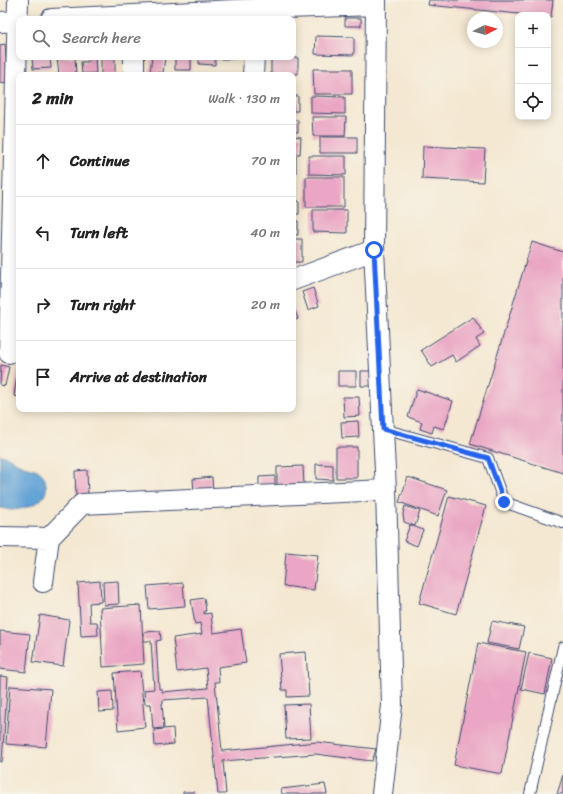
<!DOCTYPE html>
<html lang="en">
<head>
<meta charset="utf-8">
<style>
  body { margin:0; font-family:Sriracha,sans-serif; background:#f2f2f2; color:#222 }
  .controls { position:absolute; right:12px; top:12px; display:grid; overflow:hidden; border-radius:8px; box-shadow:0 2px 10px #0003 }
  .controls button { width:36px; height:36px; display:grid; place-items:center; padding:0; border:0; border-bottom:1px solid #e0e0e0; background:#fff; color:#222; font:20px sans-serif }
  .compass { position:absolute; left:467px; top:12px; width:36px; height:36px; border-radius:50%; background:#fff; box-shadow:0 2px 10px #0003; rotate:84deg }
  .stop { position:absolute; width:12px; height:12px; margin:-9px; border:3px solid #2563eb; border-radius:50%; background:#fff }
  .stop.end { background:#2563eb; border-color:#fff; box-shadow:0 1px 4px #0008 }
  .list { margin:0; padding:0; list-style:none }
  h2 { display:flex; justify-content:space-between; align-items:center; height:52px; margin:0; padding:0 16px; font-size:17px }
  h2 small { font-size:13px; font-weight:400; color:#767676 }
  .list li { display:grid; grid-template-columns:26px 1fr auto; gap:12px; align-items:center; box-sizing:border-box; height:72px; padding:0 16px; border-top:1px solid #e0e0e0 }
  .list b { display:block; font-size:15px; white-space:nowrap }
  .list em { font-size:13px; font-style:normal; color:#767676 }
  .icon { flex:none; width:22px; height:22px; fill:none; stroke:currentColor; stroke-width:2; stroke-linecap:round; stroke-linejoin:round }
  .map { position:relative; flex:none; width:563px; height:794px; overflow:hidden }
  .search { position:absolute; background:#fff; box-shadow:0 2px 10px #0003; left:16px; top:16px; width:280px; height:44px; display:flex; align-items:center; gap:10px; box-sizing:border-box; padding:0 14px; border-radius:8px; color:#767676; font-size:15px }
  .panel { position:absolute; background:#fff; box-shadow:0 2px 10px #0003; left:16px; top:72px; width:280px; height:340px; border-radius:8px }
  .map>svg:first-child { display:block }
</style>
</head>
<body>
<div class="map">
<svg width="563" height="794" viewBox="0 0 563 794">
  <rect width="100%" height="100%" fill="#f7f3e8"/>
  <filter id="ink" filterUnits="userSpaceOnUse"><feTurbulence type="fractalNoise" baseFrequency=".025" numOctaves="2"/><feDisplacementMap in="SourceGraphic" scale="8" xChannelSelector="R" yChannelSelector="G"/><feConvolveMatrix kernelMatrix="1 2 1 2 8 2 1 2 1" color-interpolation-filters="sRGB"/></filter>
  <filter id="wash" filterUnits="userSpaceOnUse"><feTurbulence type="fractalNoise" baseFrequency=".012" numOctaves="4" result="noise"/><feDisplacementMap in="SourceGraphic" scale="16" xChannelSelector="R" yChannelSelector="G"/><feGaussianBlur stdDeviation="0.9" result="paint"/><feColorMatrix in="noise" values="0 0 0 0 0 0 0 0 0 0 0 0 0 0 0 0 0 1.4 0 .05"/><feComposite in="paint" operator="in"/></filter>
  <g filter="url(#wash)">
    <rect width="100%" height="100%" fill="#f4e8d2"/>
    <path fill="#62a3d5" stroke="#3e699a" d="M 0,455 C 12,457 10,460 19,464 C 26,468 34,467 40,472 C 45,476 45,480 46,485 C 49,502 26,509 12,510 C 8,510 4,508 0,508 Z"/>
    <g id="blocks">
      <path fill="#eaa6c4" d="M 429,0 L 553,0 L 551,17 L 548,17 L 548,15 L 529,15 L 428,5 Z
        M 345,18 L 361,18 L 361,26 L 345,26 Z
        M 316,36 L 354,37 L 354,55 L 315,54 Z
        M 5,44 L 7,82 L 0,83 L 0,45 Z
        M 32,57 L 50,57 L 51,68 L 33,69 Z
        M 57,57 L 75,57 L 76,75 L 59,75 Z
        M 87,57 L 95,57 L 96,73 L 82,74 L 81,62 L 88,62 Z
        M 101,57 L 115,57 L 115,75 L 101,75 Z
        M 152,57 L 165,57 L 163,73 L 150,72 Z
        M 175,57 L 191,57 L 191,70 L 175,70 Z
        M 199,57 L 215,57 L 215,65 L 199,64 Z
        M 218,57 L 235,57 L 235,59 L 218,59 Z
        M 271,58 L 298,58 L 298,74 L 271,74 Z
        M 313,69 L 352,69 L 352,94 L 314,94 Z
        M 293,96 L 298,96 L 298,111 L 293,111 Z
        M 311,96 L 345,97 L 345,114 L 311,113 Z
        M 312,117 L 346,117 L 345,136 L 313,136 Z
        M 293,120 L 298,120 L 298,132 L 293,132 Z
        M 293,136 L 301,137 L 300,154 L 293,154 Z
        M 320,137 L 357,137 L 357,153 L 320,153 Z
        M 423,146 L 485,149 L 483,182 L 422,179 Z
        M 296,156 L 296,173 L 293,173 L 293,157 Z
        M 309,156 L 346,156 L 346,175 L 309,174 Z
        M 306,177 L 344,177 L 344,207 L 306,207 Z
        M 293,201 L 299,201 L 299,214 L 293,214 Z
        M 313,210 L 347,210 L 347,233 L 313,232 Z
        M 293,220 L 298,221 L 298,235 L 293,235 Z
        M 293,239 L 302,239 L 302,262 L 293,262 Z
        M 532,242 L 563,252 L 563,473 L 470,444 Z
        M 313,288 L 319,306 L 308,310 L 302,292 Z
        M 293,306 L 298,319 L 293,321 Z
        M 473,317 L 484,334 L 476,339 L 480,346 L 456,362 L 452,355 L 432,367 L 421,350 Z
        M 1,365 L 9,367 L 5,386 L 0,385 Z
        M 18,369 L 19,369 L 19,397 L 14,396 Z
        M 338,371 L 356,371 L 356,386 L 338,386 Z
        M 361,371 L 371,371 L 371,386 L 361,386 Z
        M 417,389 L 453,401 L 444,429 L 434,426 L 432,433 L 420,429 L 422,422 L 408,417 Z
        M 343,397 L 359,397 L 360,416 L 344,417 Z
        M 358,421 L 359,437 L 342,438 L 341,422 Z
        M 336,447 L 357,447 L 357,478 L 336,478 Z
        M 316,464 L 333,465 L 333,480 L 316,479 Z
        M 303,466 L 304,486 L 277,487 L 277,467 Z
        M 87,470 L 88,495 L 76,496 L 75,471 Z
        M 275,476 L 275,486 L 259,487 L 259,477 Z
        M 212,477 L 213,492 L 194,493 L 193,479 Z
        M 408,477 L 447,490 L 438,516 L 399,502 Z
        M 449,496 L 486,506 L 456,614 L 419,603 Z
        M 405,506 L 420,511 L 415,526 L 404,522 L 403,514 Z
        M 410,525 L 423,530 L 417,546 L 404,541 Z
        M 286,552 L 318,555 L 314,590 L 283,586 Z
        M 100,581 L 101,602 L 89,603 L 90,622 L 97,622 L 98,635 L 81,636 L 78,583 Z
        M 118,581 L 119,604 L 104,605 L 103,582 Z
        M 183,583 L 185,606 L 149,609 L 147,586 Z
        M 204,598 L 206,611 L 204,611 L 204,614 L 211,613 L 213,633 L 241,629 L 246,663 L 218,667 L 219,682 L 215,682 L 222,751 L 317,742 L 376,749 L 372,761 L 315,754 L 223,761 L 226,794 L 218,794 L 208,697 L 163,700 L 163,703 L 162,703 L 164,728 L 153,729 L 151,704 L 145,704 L 144,690 L 154,689 L 151,641 L 144,641 L 144,632 L 160,631 L 161,640 L 156,641 L 159,689 L 162,689 L 162,692 L 208,688 L 206,668 L 177,672 L 173,638 L 202,634 L 200,623 L 195,624 L 191,600 Z
        M 141,605 L 144,664 L 103,667 L 100,608 Z
        M 40,615 L 69,620 L 63,666 L 33,662 Z
        M 492,621 L 524,627 L 519,649 L 487,643 Z
        M 0,631 L 30,634 L 26,672 L 0,669 Z
        M 478,643 L 526,652 L 502,774 L 454,765 Z
        M 306,652 L 309,696 L 287,697 L 287,690 L 282,690 L 279,654 Z
        M 529,653 L 552,658 L 545,694 L 521,689 Z
        M 140,671 L 145,727 L 118,730 L 114,673 Z
        M 0,676 L 8,677 L 2,762 L 0,762 Z
        M 10,686 L 51,689 L 46,747 L 6,744 Z
        M 112,691 L 113,711 L 99,712 L 98,692 Z
        M 309,704 L 311,738 L 286,739 L 284,705 Z
        M 173,728 L 174,744 L 155,746 L 154,730 Z
        M 563,775 L 563,794 L 557,794 Z
        M 325,784 L 327,794 L 282,794 L 281,789 Z
        M 183,792 L 194,792 L 194,794 L 183,794 Z"/>
    </g>
  </g>
  <g filter="url(#ink)">
    <use href="#blocks" fill-opacity="0" stroke="#3c4b6f" stroke-width="1"/>
    <g fill="none" stroke-linecap="round" stroke-linejoin="round">
      <g stroke="#3c4b6f" stroke-width="12">
        <path id="lane" d="M 383,429 L 488,458 L 504,502 L 563,523
          M 530,794 L 563,647"/>
      </g>
      <g stroke="#3c4b6f" stroke-width="22">
        <path id="street" d="M 376,0 L 374,250 L 386,490 L 392,705 L 382,794
          M 51,19 L 256,9 L 375,5
          M 0,22 L 19,21
          M 134,75 L 134,57
          M 253,75 L 254,57
          M 293,280 L 374,250
          M 9,353 L 18,0
          M 0,537 L 49,538
          M 43,582 L 49,538 L 82,504 L 386,490"/>
      </g>
      <use href="#lane" stroke="#fff" stroke-width="10"/>
      <use href="#street" stroke="#fff" stroke-width="20"/>
    </g>
  </g>
  <g fill="none" stroke-linecap="round" stroke-linejoin="round" filter="url(#ink)">
    <path stroke="#2563eb" stroke-width="5" d="M 374,250 L 383,429 L 488,458 L 504,502"/>
  </g>
</svg>
<div class="controls">
<button>+</button>
<button>−</button>
<button><svg class="icon" aria-label="locate" viewBox="0 0 24 24"><circle cx="12" cy="12" r="6"/><path d="M12 2v4M12 18v4M2 12h4M18 12h4"/></svg></button>
</div>
<svg class="compass" viewBox="-18 -18 36 36"><path d="M0-13l5 13h-10z" fill="#e53935"/><path d="M0 13l5-13h-10z" fill="#767676"/></svg>
<div class="stop" style="left:374px;top:250px"></div>
<div class="stop end" style="left:504px;top:502px"></div>
<div class="search"><svg class="icon" aria-label="search" viewBox="0 0 24 24"><circle cx="10" cy="10" r="6"/><path d="M15 15l6 6"/></svg>Search here</div>
<section class="panel">
<h2>2 min<small>Walk · 130 m</small></h2>
<ul class="list">
<li><svg class="icon" aria-label="ahead" viewBox="0 0 24 24"><path d="M12 20V5M6 11l6-6 6 6"/></svg><div><b>Continue</b></div><em>70 m</em></li>
<li><svg class="icon" aria-label="left" viewBox="0 0 24 24"><path d="M17 20v-9H6M10 6l-5 5 5 5"/></svg><div><b>Turn left</b></div><em>40 m</em></li>
<li><svg class="icon" aria-label="right" viewBox="0 0 24 24"><path d="M7 20v-9h11M14 6l5 5-5 5"/></svg><div><b>Turn right</b></div><em>20 m</em></li>
<li><svg class="icon" aria-label="arrive" viewBox="0 0 24 24"><path d="M6 21V4h12l-3 4 3 4H6"/></svg><div><b>Arrive at destination</b></div></li>
</ul>
</section>
</div>
</body>
</html>
